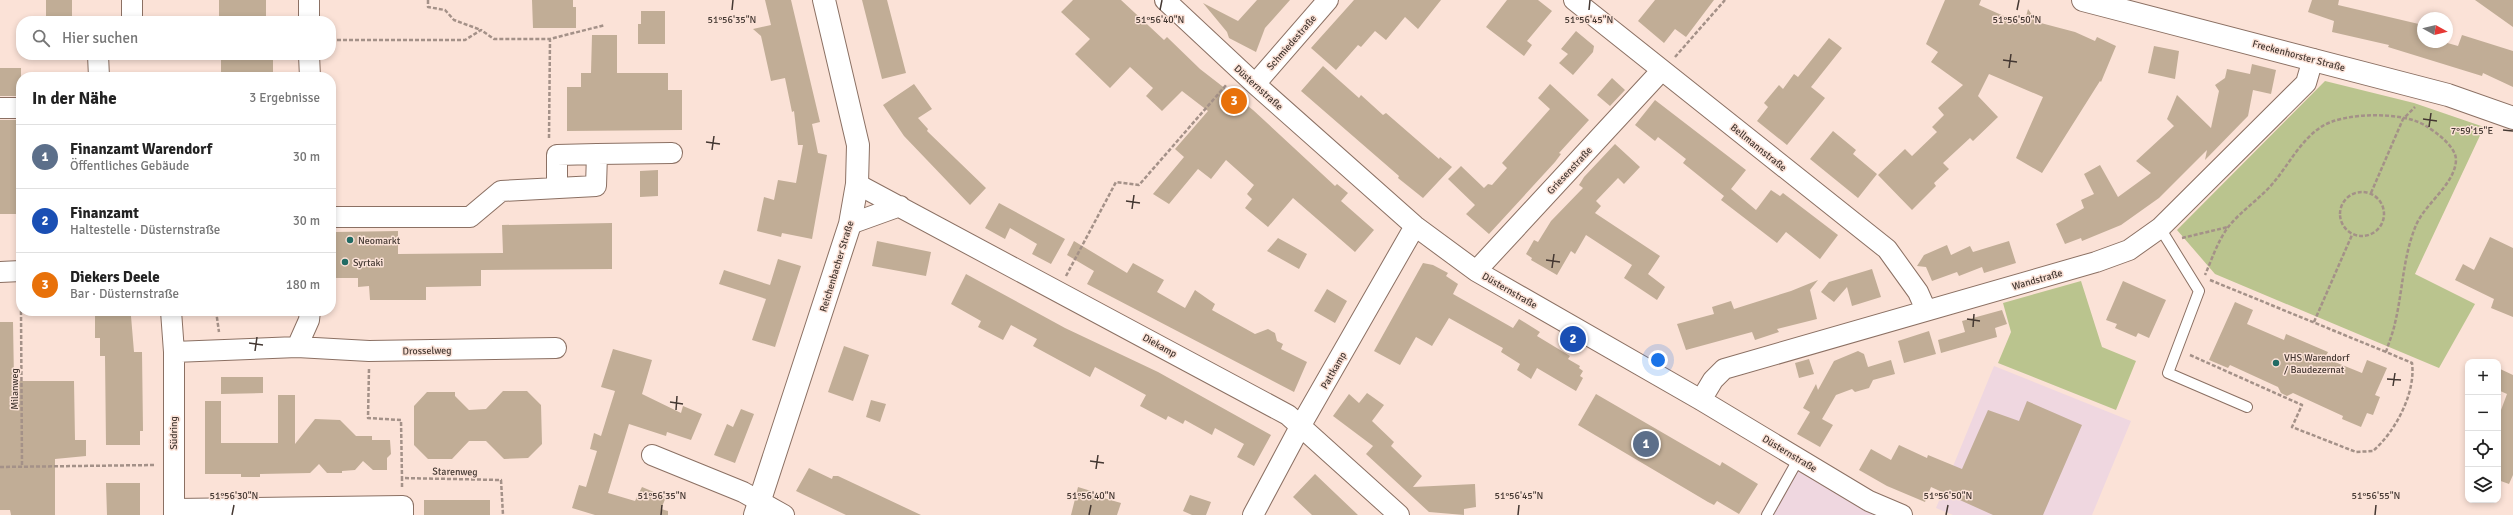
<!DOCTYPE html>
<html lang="de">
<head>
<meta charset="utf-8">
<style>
  body { margin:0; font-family:Signika,sans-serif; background:#f2f2f2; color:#222 }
  .controls { position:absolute; right:12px; bottom:12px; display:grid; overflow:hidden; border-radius:8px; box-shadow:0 2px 6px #0003 }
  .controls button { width:36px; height:36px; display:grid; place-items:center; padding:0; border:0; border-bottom:1px solid #e0e0e0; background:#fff; color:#222; font:20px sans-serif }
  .compass { position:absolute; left:2417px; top:12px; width:36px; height:36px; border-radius:50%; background:#fff; box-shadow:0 2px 6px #0003; rotate:98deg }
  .you { position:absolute; left:1658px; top:360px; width:14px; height:14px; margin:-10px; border:3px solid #fff; border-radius:50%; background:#1a73e8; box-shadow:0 0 0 6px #1a73e833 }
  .badge { display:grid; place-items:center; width:26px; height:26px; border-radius:50%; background:#216b64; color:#fff; font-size:13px; font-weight:700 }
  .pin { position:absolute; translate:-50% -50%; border:2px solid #fff; box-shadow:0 1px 4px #0006 }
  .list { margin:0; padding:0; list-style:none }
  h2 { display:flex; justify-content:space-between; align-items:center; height:52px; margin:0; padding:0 16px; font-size:17px }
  h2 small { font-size:13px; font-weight:400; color:#767676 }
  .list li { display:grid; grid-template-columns:26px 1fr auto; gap:12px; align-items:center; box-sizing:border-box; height:64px; padding:0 16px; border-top:1px solid #e0e0e0 }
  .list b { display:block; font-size:15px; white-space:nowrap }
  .list p { margin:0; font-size:13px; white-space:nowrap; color:#767676 }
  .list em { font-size:13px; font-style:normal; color:#767676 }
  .icon { flex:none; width:22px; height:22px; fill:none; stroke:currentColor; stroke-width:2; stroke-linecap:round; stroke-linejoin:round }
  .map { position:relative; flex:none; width:2513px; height:515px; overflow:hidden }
  .search { position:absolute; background:#fff; box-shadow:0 2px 6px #0003; left:16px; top:16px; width:320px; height:44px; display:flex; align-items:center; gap:10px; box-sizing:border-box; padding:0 14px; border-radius:16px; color:#767676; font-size:15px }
  .panel { position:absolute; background:#fff; box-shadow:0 2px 6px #0003; left:16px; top:72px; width:320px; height:244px; border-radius:16px }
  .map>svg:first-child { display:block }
</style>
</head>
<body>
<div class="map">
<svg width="2513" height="515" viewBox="0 0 2513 515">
  <rect width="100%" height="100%" fill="#fbe2d7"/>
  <path fill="#efd7e0" d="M 1994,366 L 2131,421 L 2092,515 L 1953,515 L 1936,508 Z
    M 1788,465 L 1866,511 L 1877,515 L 1760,515 Z"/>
  <path fill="#bac48e" d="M 2325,81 L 2414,103 L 2484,127 L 2415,274 L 2475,304 L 2439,368 L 2215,274 L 2177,230 Z
    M 2081,281 L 2102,347 L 2136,361 L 2116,410 L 1998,363 L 2011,332 L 2003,303 Z"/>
  <path fill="#c1ad96" d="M 46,0 L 72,0 L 72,21 L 46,21 Z
    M 219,0 L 266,0 L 266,21 L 219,21 Z
    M 532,0 L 573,0 L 573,7 L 576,7 L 576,28 L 533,28 Z
    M 765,0 L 791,0 L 820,122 L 812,124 L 818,153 L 827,155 L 812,239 L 782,233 L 781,237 L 757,231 L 764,197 L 774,200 L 778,180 L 796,183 L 803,145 L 798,145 L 794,111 L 792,112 L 785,78 L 771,81 L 761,36 L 753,29 L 771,25 Z
    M 862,0 L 887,0 L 906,73 L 882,79 Z
    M 1073,0 L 1121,0 L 1164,40 L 1167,37 L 1200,69 L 1253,110 L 1335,186 L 1337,184 L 1348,193 L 1341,201 L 1374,230 L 1355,252 L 1293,198 L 1268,227 L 1245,208 L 1252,199 L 1247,194 L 1254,185 L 1226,160 L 1211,179 L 1198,169 L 1169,204 L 1153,194 L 1184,157 L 1175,149 L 1208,111 L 1182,91 L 1162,111 L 1146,96 L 1153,88 L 1130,67 L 1110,88 L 1075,54 L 1090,39 L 1061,12 Z
    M 1257,0 L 1290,0 L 1265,28 L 1256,52 L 1229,38 L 1227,32 L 1203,3 L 1238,21 Z
    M 1354,0 L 1441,0 L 1418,29 L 1405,17 L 1386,40 L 1375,31 L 1361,47 L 1358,45 L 1336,70 L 1311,48 Z
    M 1507,0 L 1538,0 L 1552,11 L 1527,41 L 1532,45 L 1524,56 L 1486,27 Z
    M 1655,0 L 1714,0 L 1686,37 L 1675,29 L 1664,43 L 1638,21 Z
    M 1945,0 L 1981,0 L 1979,5 L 2024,25 L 2028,9 L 2037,22 L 2075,32 L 2095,41 L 2097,37 L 2116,46 L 2101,82 L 2100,81 L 2042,173 L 2016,158 L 2043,97 L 1989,74 L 1978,96 L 1998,117 L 1973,141 L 1970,138 L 1943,163 L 1949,169 L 1934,183 L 1936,186 L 1912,210 L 1878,175 L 1905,149 L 1912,156 L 1937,132 L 1932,127 L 1944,115 L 1938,108 L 1963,85 L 1931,62 L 1938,52 L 1926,44 Z
    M 2312,0 L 2339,0 L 2338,5 L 2423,25 L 2423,42 L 2444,42 L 2458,46 L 2462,35 L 2513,51 L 2513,87 L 2483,73 L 2482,76 L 2388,47 L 2389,45 L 2332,32 L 2334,21 L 2308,12 Z
    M 2475,0 L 2513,0 L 2513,27 Z
    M 641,11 L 665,11 L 665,44 L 638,44 L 638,24 L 641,24 Z
    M 1576,31 L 1594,46 L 1593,52 L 1573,75 L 1559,63 L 1568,54 L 1561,49 Z
    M 592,35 L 617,35 L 617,73 L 668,73 L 668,90 L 682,90 L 682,130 L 567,131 L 567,87 L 581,87 L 581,73 L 591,73 Z
    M 1829,38 L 1842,48 L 1811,87 L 1825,98 L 1787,145 L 1757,121 L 1768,107 L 1764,103 L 1779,85 L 1783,89 L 1794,74 L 1798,77 Z
    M 2154,46 L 2179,51 L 2175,79 L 2148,73 Z
    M 221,58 L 273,60 L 273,77 L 221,77 Z
    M 2252,64 L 2276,70 L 2271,94 L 2253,90 L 2248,116 L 2205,160 L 2207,150 L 2159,198 L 2121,225 L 2082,241 L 2081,238 L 2065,244 L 2056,224 L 2084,208 L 2081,200 L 2094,194 L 2084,174 L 2100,165 L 2118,197 L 2151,173 L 2136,161 L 2174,126 L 2167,119 L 2177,95 L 2211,128 L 2219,91 L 2215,85 L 2225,78 L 2227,69 L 2250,74 Z
    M 1323,66 L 1359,98 L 1361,95 L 1383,115 L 1386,113 L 1439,159 L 1440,157 L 1452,167 L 1423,198 L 1398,178 L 1399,176 L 1301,91 Z
    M 0,68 L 21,68 L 21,96 L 0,96 Z
    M 1612,78 L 1625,90 L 1610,106 L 1597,95 Z
    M 914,84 L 932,109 L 918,118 L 928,129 L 927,131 L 986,188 L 970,205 L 904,136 L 883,105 Z
    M 1550,84 L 1589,120 L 1559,153 L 1561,154 L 1555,162 L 1489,234 L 1466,214 L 1475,205 L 1448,179 L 1461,166 L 1484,188 L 1488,184 L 1492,185 L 1507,168 L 1502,163 L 1550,109 L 1538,98 Z
    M 1655,100 L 1746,170 L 1731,189 L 1756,210 L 1771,190 L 1780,196 L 1783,193 L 1838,235 L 1820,259 L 1786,232 L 1777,243 L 1721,200 L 1724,196 L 1683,163 L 1686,159 L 1658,137 L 1655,141 L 1635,125 Z
    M 0,120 L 21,120 L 21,214 L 0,214 Z
    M 1833,131 L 1856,150 L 1853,154 L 1877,174 L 1858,198 L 1810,159 Z
    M 1615,144 L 1640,167 L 1624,184 L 1618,178 L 1596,201 L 1601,206 L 1595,213 L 1660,256 L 1648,274 L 1665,287 L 1657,300 L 1624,278 L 1632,265 L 1586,235 L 1575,254 L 1571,251 L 1557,275 L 1531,260 L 1532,258 L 1526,254 L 1534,240 L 1538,242 L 1551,221 L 1583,188 L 1579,185 L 1584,177 Z
    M 658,170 L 658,196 L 640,197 L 640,171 Z
    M 999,203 L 1065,239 L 1051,264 L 1032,254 L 1037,244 L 1010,228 L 1005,239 L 985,228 Z
    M 612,223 L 612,269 L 481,270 L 481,286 L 426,287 L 426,300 L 370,300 L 369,286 L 358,287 L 358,278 L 335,278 L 335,232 L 398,231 L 398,254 L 503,253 L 502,225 Z
    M 2490,237 L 2513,248 L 2513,317 L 2491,308 L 2494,299 L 2455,280 L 2463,264 L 2474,270 Z
    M 1278,238 L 1307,254 L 1299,269 L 1267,251 Z
    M 877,241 L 931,252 L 926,276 L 872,266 Z
    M 1074,241 L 1127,273 L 1133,263 L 1164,280 L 1157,292 L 1185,308 L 1195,290 L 1215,304 L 1212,310 L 1255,334 L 1268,329 L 1275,333 L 1277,341 L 1283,344 L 1281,349 L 1307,362 L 1294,392 L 1087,284 L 1094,271 L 1067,255 Z
    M 2009,241 L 2016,263 L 1984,273 L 1982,267 L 1959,276 L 1957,272 L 1932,281 L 1926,267 L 1917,266 L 1924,255 L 1947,245 L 1951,255 L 1970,246 L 1973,252 Z
    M 778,259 L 801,266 L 775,347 L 752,340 L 766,299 L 719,284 L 724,270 L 770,285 Z
    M 1423,263 L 1433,265 L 1448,273 L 1446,276 L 1458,284 L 1453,294 L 1513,328 L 1519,319 L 1540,332 L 1537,336 L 1570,356 L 1568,359 L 1580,366 L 1579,368 L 1583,371 L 1580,376 L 1583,378 L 1576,391 L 1537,368 L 1531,379 L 1517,370 L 1520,364 L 1501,352 L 1503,348 L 1449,318 L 1432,346 L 1416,337 L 1400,365 L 1374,351 Z
    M 1872,269 L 1881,297 L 1852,306 L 1847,287 L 1834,302 L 1821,292 L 1829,282 Z
    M 966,274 L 1065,328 L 1158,372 L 1271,435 L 1254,466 L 1237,457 L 1244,444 L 1215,428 L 1212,435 L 1185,420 L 1183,424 L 1168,416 L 1166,420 L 1140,406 L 1146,395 L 1095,367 L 1090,377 L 1033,346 L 1037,339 L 1011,325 L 1003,340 L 978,327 L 981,321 L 951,304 Z
    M 1818,280 L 1810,290 L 1817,319 L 1777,329 L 1779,332 L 1755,340 L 1752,332 L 1686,350 L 1677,324 L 1714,314 L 1712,307 L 1731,301 L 1734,309 L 1791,291 Z
    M 2123,281 L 2166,300 L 2149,338 L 2138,333 L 2136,337 L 2115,328 L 2117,324 L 2106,320 Z
    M 1327,289 L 1347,301 L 1335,323 L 1314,311 Z
    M 2235,302 L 2253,310 L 2247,324 L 2284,340 L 2286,334 L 2328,352 L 2325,358 L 2362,373 L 2367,360 L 2387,368 L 2375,395 L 2380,397 L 2373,415 L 2367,413 L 2361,427 L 2342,419 L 2343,416 L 2293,393 L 2287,396 L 2281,393 L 2278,387 L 2230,365 L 2228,368 L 2209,360 Z
    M 2002,310 L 2007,324 L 1995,328 L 1997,337 L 1941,353 L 1938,340 L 1965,332 L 1962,321 Z
    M 95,311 L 124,311 L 124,316 L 131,316 L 134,352 L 142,352 L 143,431 L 140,431 L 140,445 L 106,445 L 105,356 L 100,356 L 100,338 L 95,338 Z
    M 0,322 L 13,322 L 14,381 L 74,381 L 75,440 L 86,440 L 86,456 L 55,459 L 55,515 L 11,515 L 10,510 L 0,510 Z
    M 1929,331 L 1936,354 L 1904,363 L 1898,341 Z
    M 844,346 L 869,355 L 853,401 L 828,392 Z
    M 613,349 L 652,360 L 642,394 L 681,413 L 683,406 L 702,414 L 691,440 L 667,432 L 666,436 L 629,424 L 608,493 L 635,501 L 642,487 L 666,497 L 661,509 L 668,511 L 668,515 L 595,515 L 572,508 L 579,485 L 586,487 L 597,451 L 590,449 L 594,433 L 601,436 L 615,391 L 601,387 Z
    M 1858,351 L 1864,354 L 1868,367 L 1891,360 L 1895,374 L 1873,380 L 1869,388 L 1855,392 L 1852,389 L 1836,395 L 1822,419 L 1833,425 L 1820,447 L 1797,434 L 1810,412 L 1803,408 L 1816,384 L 1818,390 L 1834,361 Z
    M 1809,359 L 1814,374 L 1799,378 L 1795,363 Z
    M 2498,368 L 2513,375 L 2513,475 L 2509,484 L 2498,480 L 2498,418 L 2507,394 L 2498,390 Z
    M 221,377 L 263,377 L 263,393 L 221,394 Z
    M 503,391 L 527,391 L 541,405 L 542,444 L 528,458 L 504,459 L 486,441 L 469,441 L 452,459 L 428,459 L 414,445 L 414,406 L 427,392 L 455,392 L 455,396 L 469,410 L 486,409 Z
    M 1367,393 L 1384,405 L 1372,421 L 1394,442 L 1391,446 L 1422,476 L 1413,487 L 1475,484 L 1476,507 L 1464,509 L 1464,515 L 1429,512 L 1366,454 L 1373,446 L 1333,416 L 1349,394 L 1359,403 Z
    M 1596,394 L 1720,466 L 1722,462 L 1758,484 L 1739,514 L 1717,501 L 1714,505 L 1708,502 L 1578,425 Z
    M 278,395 L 295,395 L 295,444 L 315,419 L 340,420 L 356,436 L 372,436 L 372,440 L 390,440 L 391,454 L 387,458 L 387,470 L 373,470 L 363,461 L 355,470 L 342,471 L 342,473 L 327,473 L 319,464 L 310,473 L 260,474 L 260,477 L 241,477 L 241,474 L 205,474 L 205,401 L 221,401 L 221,443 L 278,443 Z
    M 871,400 L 886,404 L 880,422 L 866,417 Z
    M 2027,401 L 2082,425 L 2043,515 L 1993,515 L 1931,487 L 1925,502 L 1887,486 L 1859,470 L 1871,449 L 1891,460 L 1899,445 L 1927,458 L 1928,455 L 1962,469 L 1988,410 L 2019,421 Z
    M 741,409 L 754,414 L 735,463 L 714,455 L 727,424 L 733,427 Z
    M 809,468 L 832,479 L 833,476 L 838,476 L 921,515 L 846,515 L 796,491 Z
    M 1315,474 L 1358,515 L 1312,515 L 1293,497 Z
    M 106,483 L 140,483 L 140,515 L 107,515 Z
    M 1078,487 L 1091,491 L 1090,494 L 1121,503 L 1117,515 L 1071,515 Z
    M 1190,495 L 1211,502 L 1206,515 L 1192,515 L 1183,511 Z
    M 424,500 L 490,500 L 490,515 L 424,515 Z"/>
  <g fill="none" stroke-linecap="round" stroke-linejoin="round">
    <g stroke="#8b7063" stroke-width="12">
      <path id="service" d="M 2160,228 L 2199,291 L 2168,373 L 2247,407
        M 1767,515 L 1799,458"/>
    </g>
    <g stroke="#8b7063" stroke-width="22">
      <path id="minor" d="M 309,0 L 309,21
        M 1165,0 L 1255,84 L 1415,226 L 1476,271 L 1701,400 L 1869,501 L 1902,515
        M 1574,0 L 1887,249 L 1918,292 L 1926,310
        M 132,21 L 132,0
        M 98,55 L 99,77
        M 309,55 L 310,77
        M 1255,84 L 1328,0
        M 0,108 L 21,108
        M 857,184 L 1288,415 L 1399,515
        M 557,187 L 557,155 L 597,154
        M 331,217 L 470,217 L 501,191 L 596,186 L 597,154 L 672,153
        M 850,224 L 900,206
        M 1476,271 L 1662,70
        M 0,272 L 21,271
        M 171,311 L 174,352 L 174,515
        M 297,347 L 369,351 L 556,348
        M 174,352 L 297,347 L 309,320 L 310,311
        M 1701,400 L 1713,380 L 1724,369 L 2096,262 L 2129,250 L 2160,228 L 2306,83 L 2313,59
        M 652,455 L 743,492 L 784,515
        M 174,509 L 403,506 L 403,515
        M 1253,515 L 1301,425 L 1415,226"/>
    </g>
    <g stroke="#8b7063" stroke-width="24">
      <path id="tertiary" d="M 755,515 L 850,224 L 857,184 L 858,145 L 824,0"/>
    </g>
    <g stroke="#8b7063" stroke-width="24">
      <path id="secondary" d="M 2083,0 L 2448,95 L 2513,118"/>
    </g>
    <path stroke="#a49188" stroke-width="2.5" stroke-dasharray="4 2" stroke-linecap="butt" d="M 428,0 L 428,7 L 445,10 L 454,20 L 481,30
      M 331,40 L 465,40 L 481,30 L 494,39 L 550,39
      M 1675,57 L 1725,0
      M 549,138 L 550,39 L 605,25
      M2340 214a22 22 0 1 1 44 0a22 22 0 1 1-44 0Z
      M 2371,193 L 2403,119 L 2415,107
      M 2182,238 L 2228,227
      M 1066,276 L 1116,182 L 1139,185 L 1227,84
      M 2210,280 L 2386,352
      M 21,290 L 21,302
      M 21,311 L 22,466
      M 216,311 L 219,332
      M 2314,322 L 2352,235
      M 2190,355 L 2302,405 L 2292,427 L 2356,452 L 2373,451 C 2395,432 2416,393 2412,363 L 2386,352 C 2389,342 2393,333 2395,323 C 2403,290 2403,254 2417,223 C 2427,202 2456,183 2456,159 C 2455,146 2436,132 2426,126 C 2404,111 2343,112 2321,127 C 2301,140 2289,164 2274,182 C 2261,198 2242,210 2229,226 C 2218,240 2212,259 2205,275
      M 369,369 L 368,418 L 401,420 L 402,478
      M 0,467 L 155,465
      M 402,487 L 402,478 L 501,480 L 503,515"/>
    <use href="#service" stroke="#fff" stroke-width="10"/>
    <use href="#minor" stroke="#fff" stroke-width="20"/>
    <use href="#tertiary" stroke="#fff" stroke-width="22"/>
    <use href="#secondary" stroke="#fff" stroke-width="22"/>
  </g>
  <path fill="none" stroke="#443832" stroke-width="1.5" d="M 732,10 L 733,0M 1160,10 L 1162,0M 1589,10 L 1590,0M 2017,10 L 2019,0M 2003,60 L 2017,62M 2009,68 L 2011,54M 2423,119 L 2437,121M 2429,127 L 2431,113M 2503,130 L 2513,131M 706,142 L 720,144M 712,150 L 714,136M 1126,201 L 1140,203M 1132,209 L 1134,195M 1546,260 L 1560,262M 1552,268 L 1554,254M 1967,319 L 1980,321M 1973,327 L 1974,314M 249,343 L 263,345M 255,351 L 257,337M 2387,379 L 2401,380M 2393,386 L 2395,373M 670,402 L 683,404M 676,410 L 677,396M 1090,461 L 1104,463M 1096,469 L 1098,455M 232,515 L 234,505M 661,515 L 662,505M 1089,515 L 1091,505M 1518,515 L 1519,505M 1946,515 L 1948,505M 2375,515 L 2376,505"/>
  <g fill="#216b64" stroke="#fbe2d7" stroke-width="1.5">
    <circle cx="350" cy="240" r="4"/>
    <circle cx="345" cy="262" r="4"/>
    <circle cx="2276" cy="363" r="4"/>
  </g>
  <g text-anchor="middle" stroke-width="3" stroke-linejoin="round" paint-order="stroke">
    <g font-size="10" fill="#443832" stroke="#fbe2d7">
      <text transform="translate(1291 42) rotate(-49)" y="4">Schmiedestraße</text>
      <text transform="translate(2299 55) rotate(15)" y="4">Freckenhorster Straße</text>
      <text transform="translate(1259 87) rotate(42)" y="4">Düsternstraße</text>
      <text transform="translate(1759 147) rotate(39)" y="4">Bellmannstraße</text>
      <text transform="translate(1569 170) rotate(-47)" y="4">Griesenstraße</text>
      <text transform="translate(836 266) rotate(-73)" y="4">Reichenbacher Straße</text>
      <text transform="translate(2037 279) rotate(-16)" y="4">Wandstraße</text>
      <text transform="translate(1510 290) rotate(30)" y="4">Düsternstraße</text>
      <text transform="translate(1160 345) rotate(29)" y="4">Diekamp</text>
      <text transform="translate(427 350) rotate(-1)" y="4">Drosselweg</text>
      <text transform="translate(1333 370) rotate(-60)" y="4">Pattkamp</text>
      <text transform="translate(14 389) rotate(-90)" y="4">Milanweg</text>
      <text transform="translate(173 433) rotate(-90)" y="4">Südring</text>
      <text transform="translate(1790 453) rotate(31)" y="4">Düsternstraße</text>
      <text transform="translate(455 471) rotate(1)" y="4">Starenweg</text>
    </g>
    <g font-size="10" fill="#443832" stroke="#fbe2d7" text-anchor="start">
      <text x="358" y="244">Neomarkt</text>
      <text x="353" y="266">Syrtaki</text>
      <text x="2284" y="361">VHS Warendorf<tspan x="2284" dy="12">/ Baudezernat</tspan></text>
    </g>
  </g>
  <g font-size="10" text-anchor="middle" fill="#443832" stroke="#fbe2d7" stroke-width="3" stroke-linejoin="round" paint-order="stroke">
    <text x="732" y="23">51°56'35"N</text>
    <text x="1160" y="23">51°56'40"N</text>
    <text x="1589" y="23">51°56'45"N</text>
    <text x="2017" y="23">51°56'50"N</text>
    <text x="2472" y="134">7°59'15"E</text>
    <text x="234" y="499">51°56'30"N</text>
    <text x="662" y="499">51°56'35"N</text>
    <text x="1091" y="499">51°56'40"N</text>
    <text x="1519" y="499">51°56'45"N</text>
    <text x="1948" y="499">51°56'50"N</text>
    <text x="2376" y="499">51°56'55"N</text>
  </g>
</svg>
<div class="controls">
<button>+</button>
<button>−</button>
<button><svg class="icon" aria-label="locate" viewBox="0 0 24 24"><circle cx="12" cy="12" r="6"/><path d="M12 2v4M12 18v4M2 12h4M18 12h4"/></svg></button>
<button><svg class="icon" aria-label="layers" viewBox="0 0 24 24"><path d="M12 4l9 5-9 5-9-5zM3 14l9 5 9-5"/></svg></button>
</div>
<svg class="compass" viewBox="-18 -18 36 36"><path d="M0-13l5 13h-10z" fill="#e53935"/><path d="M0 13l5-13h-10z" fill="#767676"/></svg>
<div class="you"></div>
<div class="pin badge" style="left:1646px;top:444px;background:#5c6f8a">1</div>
<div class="pin badge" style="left:1573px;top:339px;background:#1a4fb4">2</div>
<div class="pin badge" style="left:1234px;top:101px;background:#e8710a">3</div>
<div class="search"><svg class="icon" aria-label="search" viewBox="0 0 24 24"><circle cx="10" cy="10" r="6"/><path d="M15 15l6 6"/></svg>Hier suchen</div>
<section class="panel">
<h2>In der Nähe<small>3 Ergebnisse</small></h2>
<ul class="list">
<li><span class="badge" style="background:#5c6f8a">1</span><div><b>Finanzamt Warendorf</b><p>Öffentliches Gebäude</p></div><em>30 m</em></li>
<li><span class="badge" style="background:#1a4fb4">2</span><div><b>Finanzamt</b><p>Haltestelle · Düsternstraße</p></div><em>30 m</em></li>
<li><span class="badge" style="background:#e8710a">3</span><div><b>Diekers Deele</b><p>Bar · Düsternstraße</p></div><em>180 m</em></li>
</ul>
</section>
</div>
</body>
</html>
